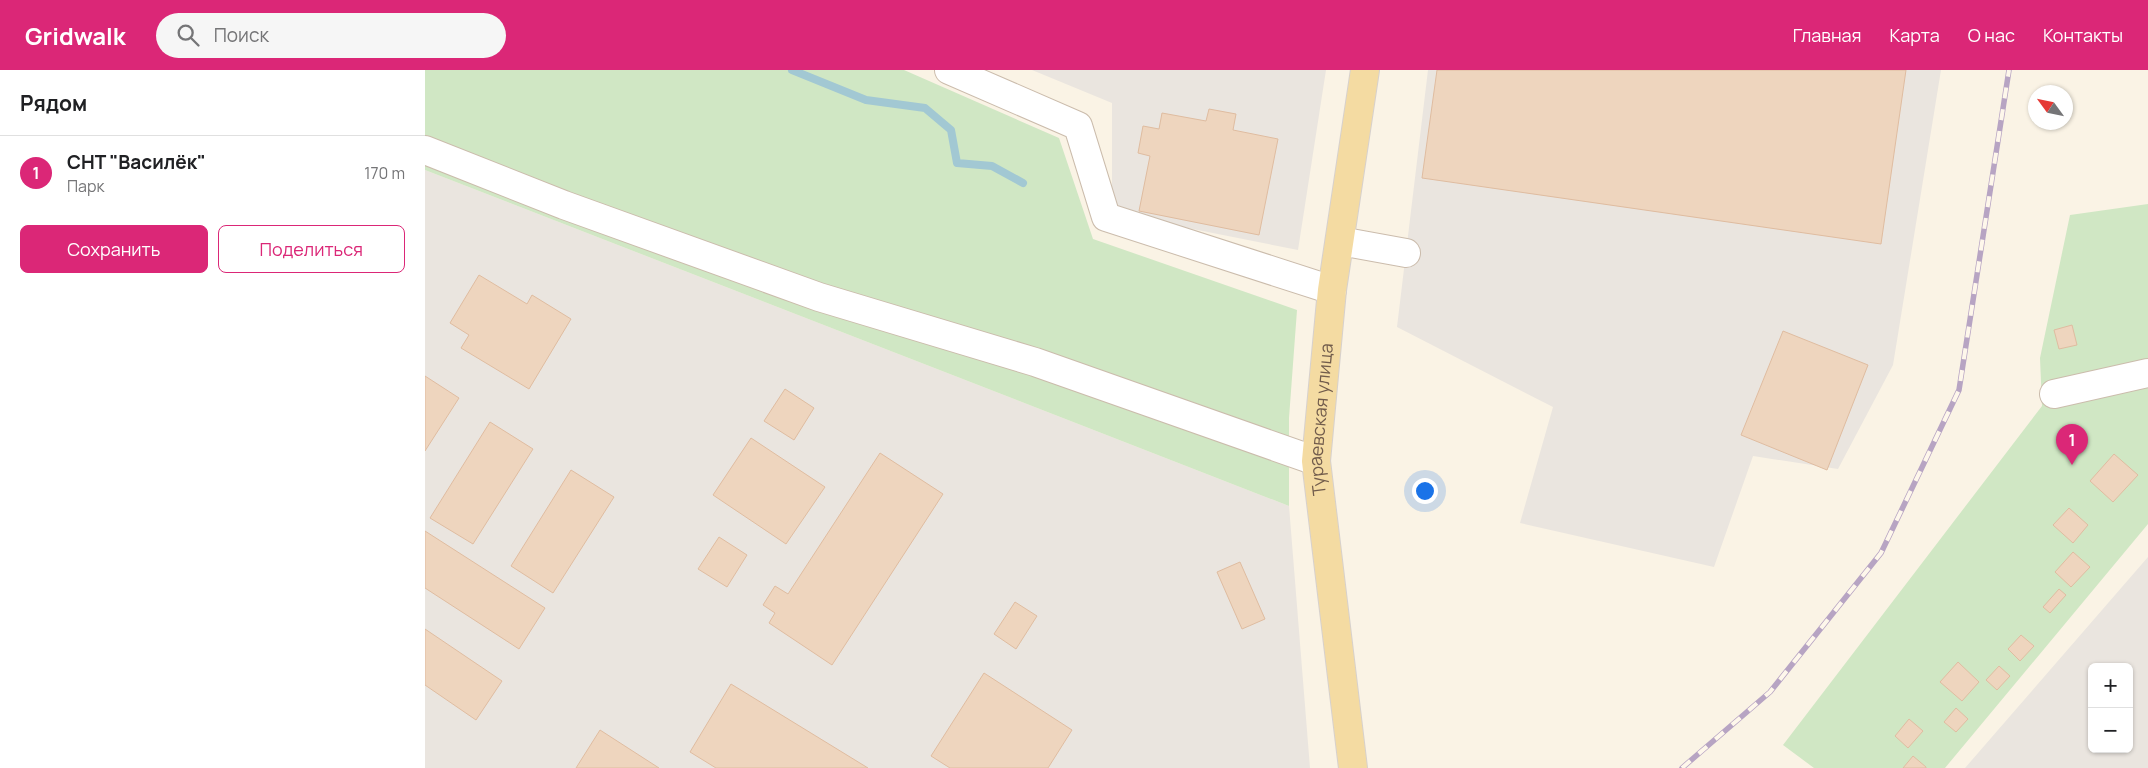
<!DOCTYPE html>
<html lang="ru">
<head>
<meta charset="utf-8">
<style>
  body { margin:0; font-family:Manrope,sans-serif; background:#f6f6f6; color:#202124 }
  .controls { position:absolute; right:15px; bottom:15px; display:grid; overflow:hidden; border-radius:8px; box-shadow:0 1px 4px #0004 }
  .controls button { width:45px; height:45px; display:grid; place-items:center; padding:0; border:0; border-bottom:1px solid #e0e0e0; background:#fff; color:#202124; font:25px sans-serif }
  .compass { position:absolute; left:1603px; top:15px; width:45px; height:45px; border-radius:50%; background:#fff; box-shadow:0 1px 4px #0004; rotate:303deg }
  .you { position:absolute; left:999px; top:420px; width:18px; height:18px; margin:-12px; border:4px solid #fff; border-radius:50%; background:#1a73e8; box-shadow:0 0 0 8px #1a73e833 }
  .badge { display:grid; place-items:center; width:32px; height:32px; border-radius:50%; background:#db2777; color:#fff; font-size:16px; font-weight:700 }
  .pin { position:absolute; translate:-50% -41px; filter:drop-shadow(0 1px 2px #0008) }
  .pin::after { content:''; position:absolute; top:26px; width:18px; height:15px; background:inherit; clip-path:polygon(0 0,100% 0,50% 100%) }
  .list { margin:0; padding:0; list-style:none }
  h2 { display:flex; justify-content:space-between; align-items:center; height:65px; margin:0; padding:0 20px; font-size:21px }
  h2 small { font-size:16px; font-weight:400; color:#757577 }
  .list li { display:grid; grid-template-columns:32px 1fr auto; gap:15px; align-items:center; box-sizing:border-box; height:75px; padding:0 20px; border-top:1px solid #e0e0e0 }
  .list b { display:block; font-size:19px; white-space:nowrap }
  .list p { margin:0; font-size:16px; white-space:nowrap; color:#757577 }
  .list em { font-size:16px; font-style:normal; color:#757577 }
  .actions { display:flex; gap:10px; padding:15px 20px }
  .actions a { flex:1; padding:11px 0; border:1px solid #db2777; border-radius:8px; text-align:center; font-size:18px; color:#db2777 }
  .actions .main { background:#db2777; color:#fff }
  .icon { flex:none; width:28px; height:28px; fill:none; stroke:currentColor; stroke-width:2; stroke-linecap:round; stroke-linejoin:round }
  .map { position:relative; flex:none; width:1723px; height:698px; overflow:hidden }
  header { display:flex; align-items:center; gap:30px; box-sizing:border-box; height:70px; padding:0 25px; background:#db2777; color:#fff }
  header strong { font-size:24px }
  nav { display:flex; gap:28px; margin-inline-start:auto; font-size:18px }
  .search { width:350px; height:45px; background:#f6f6f6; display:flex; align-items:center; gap:12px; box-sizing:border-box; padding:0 18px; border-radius:28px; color:#757577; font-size:19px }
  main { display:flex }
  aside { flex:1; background:#fff }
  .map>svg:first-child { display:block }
</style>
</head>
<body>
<header>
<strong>Gridwalk</strong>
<div class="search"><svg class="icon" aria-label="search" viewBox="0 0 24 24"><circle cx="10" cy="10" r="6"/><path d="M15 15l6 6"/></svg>Поиск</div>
<nav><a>Главная</a><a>Карта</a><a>О нас</a><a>Контакты</a></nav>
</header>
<main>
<aside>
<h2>Рядом<small></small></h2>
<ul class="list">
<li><span class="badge">1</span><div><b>СНТ &quot;Василёк&quot;</b><p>Парк</p></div><em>170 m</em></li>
</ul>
<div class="actions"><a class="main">Сохранить</a><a>Поделиться</a></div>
</aside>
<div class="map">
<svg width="1723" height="698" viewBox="0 0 1723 698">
  <rect width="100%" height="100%" fill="#faf3e5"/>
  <path fill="#eae5df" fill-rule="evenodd" d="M 607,0 L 901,0 L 873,180 L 687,143 L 687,33 Z
    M 1003,0 L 1516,0 L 1468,295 L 1413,399 L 1328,386 L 1289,497 L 1095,453 L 1128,337 L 972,257 Z
    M 0,100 L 864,436 L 885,698 L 0,698 Z
    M 1723,487 L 1723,698 L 1540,698 ZM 1667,597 L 1704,597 L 1704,679 L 1667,679 Z"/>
  <path fill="#d0e7c4" d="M 0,0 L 479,0 L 634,68 L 668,169 L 872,240 L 864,348 L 864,436 L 0,100 Z
    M 1723,134 L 1723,454 L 1520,698 L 1389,698 L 1358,675 L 1617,336 L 1615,288 L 1645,145 Z"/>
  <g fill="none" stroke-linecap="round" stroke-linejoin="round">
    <path stroke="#a2c8d3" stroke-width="8" d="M 367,0 L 441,30 L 500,38 L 526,60 L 532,93 L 567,96 L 598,113"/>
  </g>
  <path fill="#eed5be" stroke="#dfbca0" d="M 1012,0 L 1481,0 L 1456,174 L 997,108 Z
    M 784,39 L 811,44 L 808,60 L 853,69 L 834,165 L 714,141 L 725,86 L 713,83 L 718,56 L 734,59 L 737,43 L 781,51 Z
    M 54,205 L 102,234 L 107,225 L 146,249 L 104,319 L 36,278 L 44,265 L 25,253 Z
    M 1647,255 L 1652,275 L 1634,279 L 1629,260 Z
    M 1358,261 L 1443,295 L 1402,400 L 1316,365 Z
    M 0,306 L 34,328 L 0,381 Z
    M 360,319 L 389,338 L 369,370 L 339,351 Z
    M 65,352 L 108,379 L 48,474 L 5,448 Z
    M 326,368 L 400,417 L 361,474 L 288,425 Z
    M 455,383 L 518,424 L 407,595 L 344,553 L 350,543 L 338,535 L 350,516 L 363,524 Z
    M 1689,384 L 1713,405 L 1688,432 L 1665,411 Z
    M 146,400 L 189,427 L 128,523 L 86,496 Z
    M 1644,438 L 1663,455 L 1648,473 L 1628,455 Z
    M 0,461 L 120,538 L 94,579 L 0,518 Z
    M 294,467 L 322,485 L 302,517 L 273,499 Z
    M 1648,482 L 1665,497 L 1646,517 L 1630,502 Z
    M 815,492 L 840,549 L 817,559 L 792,502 Z
    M 1634,519 L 1641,525 L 1625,543 L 1618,537 Z
    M 590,532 L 612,546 L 591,579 L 569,564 Z
    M 0,559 L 77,611 L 51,650 L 0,615 Z
    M 1596,565 L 1609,576 L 1595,591 L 1583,579 Z
    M 1533,592 L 1554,612 L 1537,631 L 1515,612 Z
    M 1574,596 L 1585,606 L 1572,620 L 1561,610 Z
    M 559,603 L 647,660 L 623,698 L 525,698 L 506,686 Z
    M 306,614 L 443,698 L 291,698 L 265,682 Z
    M 1531,638 L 1543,649 L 1531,662 L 1519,652 Z
    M 1484,649 L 1498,661 L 1483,678 L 1470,666 Z
    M 175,660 L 234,698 L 151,698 Z
    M 1488,686 L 1501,697 L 1501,698 L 1478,698 Z"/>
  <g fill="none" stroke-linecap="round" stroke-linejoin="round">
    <g stroke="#cbbcac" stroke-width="30">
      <path id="minor" d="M 524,0 L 653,56 L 681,147 L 907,220
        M 0,80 L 139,135 L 394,227 L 610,292 L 891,391
        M 915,171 L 981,183
        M 1629,324 L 1723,303"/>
    </g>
    <g stroke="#d7d1cd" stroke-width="30">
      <g id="major">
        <path id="s1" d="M 928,698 L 891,391 L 907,220 L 940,0"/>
      </g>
    </g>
    <use href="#minor" stroke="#fff" stroke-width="28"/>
    <use href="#major" stroke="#f4dba2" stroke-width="28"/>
    <g stroke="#b7a4c3" stroke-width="5.5">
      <path id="rail" d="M 1257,698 L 1345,622 L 1456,483 L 1534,320 L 1584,0"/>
    </g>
    <use href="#rail" stroke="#fef7eb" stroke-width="4" stroke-dasharray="11" stroke-linecap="butt"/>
  </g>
  <g text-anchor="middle" stroke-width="4.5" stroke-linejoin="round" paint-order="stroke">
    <g font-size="18" fill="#715c4c" stroke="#fef7eb">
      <text dy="6" stroke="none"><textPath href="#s1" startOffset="351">Тураевская улица</textPath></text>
    </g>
  </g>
</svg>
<div class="controls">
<button>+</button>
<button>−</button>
</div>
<svg class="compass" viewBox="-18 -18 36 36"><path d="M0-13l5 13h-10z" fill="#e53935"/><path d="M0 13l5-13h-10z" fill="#757577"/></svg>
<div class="you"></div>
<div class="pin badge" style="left:1647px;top:395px">1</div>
</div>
</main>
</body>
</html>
